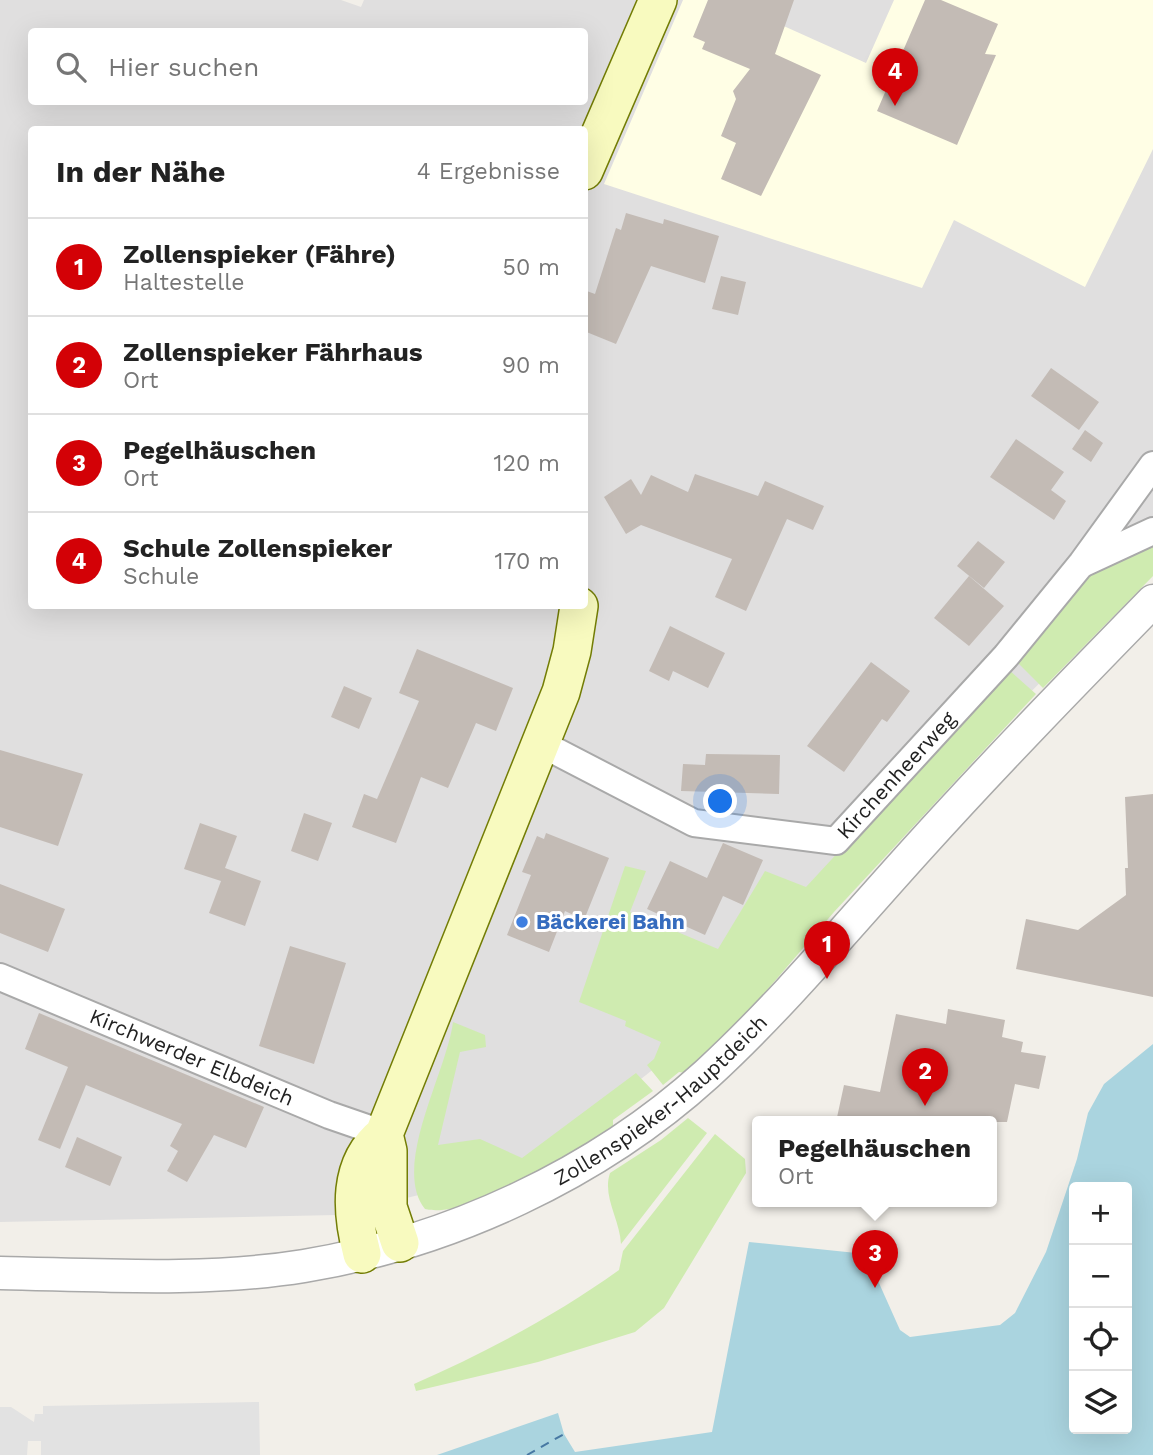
<!DOCTYPE html>
<html lang="de">
<head>
<meta charset="utf-8">
<style>
  body { margin:0; font-family:"Work Sans",sans-serif; background:#f2f2f2; color:#222 }
  .controls { position:absolute; right:21px; bottom:21px; display:grid; overflow:hidden; border-radius:7px; box-shadow:0 7px 28px #0002 }
  .controls button { width:63px; height:63px; display:grid; place-items:center; padding:0; border:0; border-bottom:2px solid #e0e0e0; background:#fff; color:#222; font:35px sans-serif }
  .you { position:absolute; left:721px; top:802px; width:24px; height:24px; margin:-18px; border:5px solid #fff; border-radius:50%; background:#1a73e8; box-shadow:0 0 0 10px #1a73e833 }
  .badge { display:grid; place-items:center; width:46px; height:46px; border-radius:50%; background:#d30106; color:#fff; font-size:23px; font-weight:700 }
  .pin { position:absolute; translate:-50% -58px; filter:drop-shadow(0 2px 4px #0008) }
  .pin::after { content:''; position:absolute; top:37px; width:24px; height:21px; background:inherit; clip-path:polygon(0 0,100% 0,50% 100%) }
  .popup { position:absolute; left:752px; top:1116px; width:245px; height:91px; box-sizing:border-box; display:grid; place-content:center; border-radius:7px; background:#fff; filter:drop-shadow(0 2px 5px #0005); font-size:23px; white-space:nowrap; color:#767676 }
  .popup b { font-size:26px; color:#222 }
  .popup::after { content:''; position:absolute; left:50%; top:100%; margin-left:-14px; border:14px solid transparent; border-top-color:#fff }
  .list { margin:0; padding:0; list-style:none }
  h2 { display:flex; justify-content:space-between; align-items:center; height:91px; margin:0; padding:0 28px; font-size:30px }
  h2 small { font-size:23px; font-weight:400; color:#767676 }
  .list li { display:grid; grid-template-columns:46px 1fr auto; gap:21px; align-items:center; box-sizing:border-box; height:98px; padding:0 28px; border-top:2px solid #e0e0e0 }
  .list b { display:block; font-size:26px; white-space:nowrap }
  .list p { margin:0; font-size:23px; white-space:nowrap; color:#767676 }
  .list em { font-size:23px; font-style:normal; color:#767676 }
  .icon { flex:none; width:38px; height:38px; fill:none; stroke:currentColor; stroke-width:2; stroke-linecap:round; stroke-linejoin:round }
  .map { position:relative; flex:none; width:1153px; height:1455px; overflow:hidden }
  .search { position:absolute; background:#fff; box-shadow:0 7px 28px #0002; left:28px; top:28px; width:560px; height:77px; display:flex; align-items:center; gap:18px; box-sizing:border-box; padding:0 24px; border-radius:7px; color:#767676; font-size:26px }
  .panel { position:absolute; background:#fff; box-shadow:0 7px 28px #0002; left:28px; top:126px; width:560px; height:483px; border-radius:7px }
  .map>svg:first-child { display:block }
</style>
</head>
<body>
<div class="map">
<svg width="1153" height="1455" viewBox="0 0 1153 1455">
  <rect width="100%" height="100%" fill="#f2efe9"/>
  <path fill="#e0dfdf" fill-rule="evenodd" d="M 0,0 L 341,0 L 361,7 L 364,0 L 1153,0 L 1153,569 L 665,1060 L 527,1169 L 336,1215 L 0,1222 ZM 32,32 L 584,32 L 584,102 L 32,102 ZM 32,130 L 584,130 L 584,606 L 32,606 Z"/>
  <path fill="#fffee5" d="M 683,0 L 726,0 L 866,63 L 894,0 L 1153,0 L 1153,149 L 1085,287 L 954,220 L 922,288 L 604,184 Z"/>
  <path fill="#cfebb0" d="M 1153,540 L 1153,576 L 1043,688 L 1016,661 L 1078,587 L 1093,573 Z
    M 1008,669 L 1036,694 L 834,912 L 756,1003 L 686,1073 L 679,1072 L 663,1085 L 647,1065 L 654,1059 L 661,1042 L 625,1026 L 626,1021 L 579,1002 L 625,866 L 646,871 L 630,912 L 718,949 L 765,871 L 806,887 Z
    M 453,1022 L 485,1035 L 486,1047 L 460,1052 L 438,1145 L 480,1139 L 522,1158 L 636,1073 L 653,1091 L 613,1120 L 613,1128 C 571,1152 471,1220 425,1209 C 391,1166 447,1072 453,1022 Z
    M 688,1118 L 707,1133 L 621,1244 C 620,1220 602,1196 610,1173 L 661,1140 Z
    M 715,1134 L 745,1159 L 746,1173 L 664,1308 L 635,1332 L 538,1362 L 416,1391 L 414,1384 C 486,1352 555,1316 619,1270 L 623,1251 Z"/>
  <path fill="#e2e2e2" d="M 259,1402 L 260,1455 L 41,1455 L 41,1441 L 28,1441 L 27,1455 L 0,1455 L 0,1407 L 11,1407 L 34,1422 L 35,1414 L 43,1414 L 43,1406 Z"/>
  <path fill="#aad4df" fill-rule="evenodd" d="M 1153,1044 L 1153,1455 L 437,1455 L 558,1413 L 564,1434 L 575,1452 L 712,1432 L 749,1242 L 866,1254 L 900,1330 L 910,1337 L 1000,1325 L 1015,1313 L 1046,1252 L 1077,1159 L 1088,1113 L 1104,1084 ZM 1074,1187 L 1127,1187 L 1127,1429 L 1074,1429 Z"/>
  <g fill="none" stroke-linecap="round" stroke-linejoin="round">
    <path stroke="#4778a3" stroke-width="2" stroke-dasharray="9 7" stroke-linecap="butt" d="M 527,1455 L 564,1434"/>
  </g>
  <path fill="#c3bbb5" d="M 708,0 L 794,0 L 775,54 L 821,75 L 761,196 L 721,179 L 736,143 L 721,136 L 736,99 L 733,91 L 750,69 L 702,49 L 705,42 L 693,37 Z
    M 925,0 L 941,0 L 998,24 L 985,54 L 996,55 L 957,145 L 877,111 Z
    M 626,213 L 663,224 L 664,219 L 719,236 L 705,283 L 651,266 L 616,344 L 584,331 L 584,290 L 595,294 L 616,228 L 621,230 Z
    M 721,276 L 746,282 L 738,315 L 712,309 Z
    M 1051,368 L 1099,402 L 1079,430 L 1031,396 Z
    M 1085,430 L 1103,443 L 1091,462 L 1072,449 Z
    M 1016,439 L 1064,472 L 1051,490 L 1066,501 L 1054,520 L 990,477 Z
    M 695,474 L 758,496 L 765,481 L 824,506 L 813,530 L 787,519 L 746,611 L 715,597 L 732,559 L 641,525 L 626,534 L 604,497 L 631,479 L 641,495 L 651,475 L 688,492 Z
    M 978,541 L 1005,562 L 984,588 L 957,566 Z
    M 969,576 L 1004,606 L 969,646 L 934,618 Z
    M 670,626 L 725,653 L 708,688 L 673,671 L 669,681 L 649,671 Z
    M 417,649 L 513,688 L 496,731 L 476,723 L 448,788 L 421,777 L 396,843 L 352,827 L 364,794 L 377,799 L 419,701 L 399,693 Z
    M 871,662 L 910,691 L 887,722 L 882,719 L 844,772 L 807,746 Z
    M 344,686 L 372,698 L 359,729 L 331,717 Z
    M 0,750 L 83,774 L 58,846 L 0,827 Z
    M 706,754 L 780,755 L 779,794 L 681,791 L 683,764 L 705,765 Z
    M 1153,794 L 1153,997 L 1016,969 L 1026,919 L 1078,930 L 1126,895 L 1125,868 L 1128,868 L 1125,797 Z
    M 304,813 L 332,823 L 318,861 L 291,851 Z
    M 200,823 L 237,836 L 225,868 L 261,881 L 245,926 L 209,913 L 221,881 L 184,869 Z
    M 546,833 L 609,858 L 584,920 L 565,911 L 549,952 L 507,935 L 531,875 L 522,872 L 537,836 L 544,839 Z
    M 723,843 L 763,860 L 743,905 L 723,896 L 705,935 L 647,909 L 670,861 L 707,878 Z
    M 0,884 L 65,909 L 48,952 L 0,933 Z
    M 290,946 L 346,963 L 314,1064 L 259,1046 Z
    M 948,1009 L 1005,1020 L 1002,1037 L 1023,1042 L 1021,1052 L 1046,1056 L 1039,1089 L 1015,1084 L 1007,1122 L 836,1122 L 844,1085 L 880,1092 L 896,1014 L 946,1024 Z
    M 39,1013 L 264,1107 L 246,1148 L 214,1135 L 187,1182 L 167,1171 L 178,1151 L 170,1146 L 182,1124 L 86,1085 L 60,1149 L 38,1140 L 68,1067 L 25,1049 Z
    M 77,1137 L 122,1157 L 110,1186 L 65,1167 Z"/>
  <g fill="none" stroke-linecap="round" stroke-linejoin="round">
    <g stroke="#a9a9a9" stroke-width="30">
      <g id="minor">
        <path d="M 1084,563 L 1153,531"/>
        <path id="s1" d="M 538,742 L 694,823 L 836,841 L 1006,656 L 1082,563 L 1153,465"/>
        <path id="s2" d="M 0,977 L 329,1115 L 384,1134"/>
      </g>
    </g>
    <g stroke="#a9a9a9" stroke-width="35">
      <g id="tertiary">
        <path id="s3" d="M 0,1273 C 100,1275 205,1282 304,1266 C 450,1242 597,1174 707,1074 C 783,1004 850,923 919,847 C 995,763 1074,682 1153,601"/>
      </g>
    </g>
    <g stroke="#737d05" stroke-width="40">
      <path id="secondary" d="M 584,171 L 658,0
        M 384,1134 L 388,1151 L 388,1207 L 400,1243
        M 362,1254 C 351,1212 347,1164 384,1134 L 561,692 L 572,651 L 579,606"/>
    </g>
    <use href="#minor" stroke="#fff" stroke-width="26"/>
    <use href="#tertiary" stroke="#fff" stroke-width="32"/>
    <use href="#secondary" stroke="#f8fabf" stroke-width="37"/>
  </g>
  <circle fill="#3f7fe0" stroke="#fff" stroke-width="2.5" cx="522" cy="922" r="7"/>
  <g text-anchor="middle" stroke-width="6" stroke-linejoin="round" paint-order="stroke">
    <g font-size="21" fill="#222" stroke="#fff">
      <text dy="7" stroke="none"><textPath href="#s1" startOffset="408">Kirchenheerweg</textPath></text>
      <text dy="7" stroke="none"><textPath href="#s2" startOffset="208">Kirchwerder Elbdeich</textPath></text>
      <text dy="7" stroke="none"><textPath href="#s3" startOffset="704">Zollenspieker-Hauptdeich</textPath></text>
    </g>
    <g font-size="21" font-weight="bold" fill="#366cbe" stroke="#fff" text-anchor="start">
      <text x="536" y="929">Bäckerei Bahn</text>
    </g>
  </g>
</svg>
<div class="controls">
<button>+</button>
<button>−</button>
<button><svg class="icon" aria-label="locate" viewBox="0 0 24 24"><circle cx="12" cy="12" r="6"/><path d="M12 2v4M12 18v4M2 12h4M18 12h4"/></svg></button>
<button><svg class="icon" aria-label="layers" viewBox="0 0 24 24"><path d="M12 4l9 5-9 5-9-5zM3 14l9 5 9-5"/></svg></button>
</div>
<div class="you"></div>
<div class="pin badge" style="left:827px;top:979px">1</div>
<div class="pin badge" style="left:925px;top:1106px">2</div>
<div class="pin badge" style="left:875px;top:1288px">3</div>
<div class="popup"><b>Pegelhäuschen</b>Ort</div>
<div class="pin badge" style="left:895px;top:106px">4</div>
<div class="search"><svg class="icon" aria-label="search" viewBox="0 0 24 24"><circle cx="10" cy="10" r="6"/><path d="M15 15l6 6"/></svg>Hier suchen</div>
<section class="panel">
<h2>In der Nähe<small>4 Ergebnisse</small></h2>
<ul class="list">
<li><span class="badge">1</span><div><b>Zollenspieker (Fähre)</b><p>Haltestelle</p></div><em>50 m</em></li>
<li><span class="badge">2</span><div><b>Zollenspieker Fährhaus</b><p>Ort</p></div><em>90 m</em></li>
<li><span class="badge">3</span><div><b>Pegelhäuschen</b><p>Ort</p></div><em>120 m</em></li>
<li><span class="badge">4</span><div><b>Schule Zollenspieker</b><p>Schule</p></div><em>170 m</em></li>
</ul>
</section>
</div>
</body>
</html>
